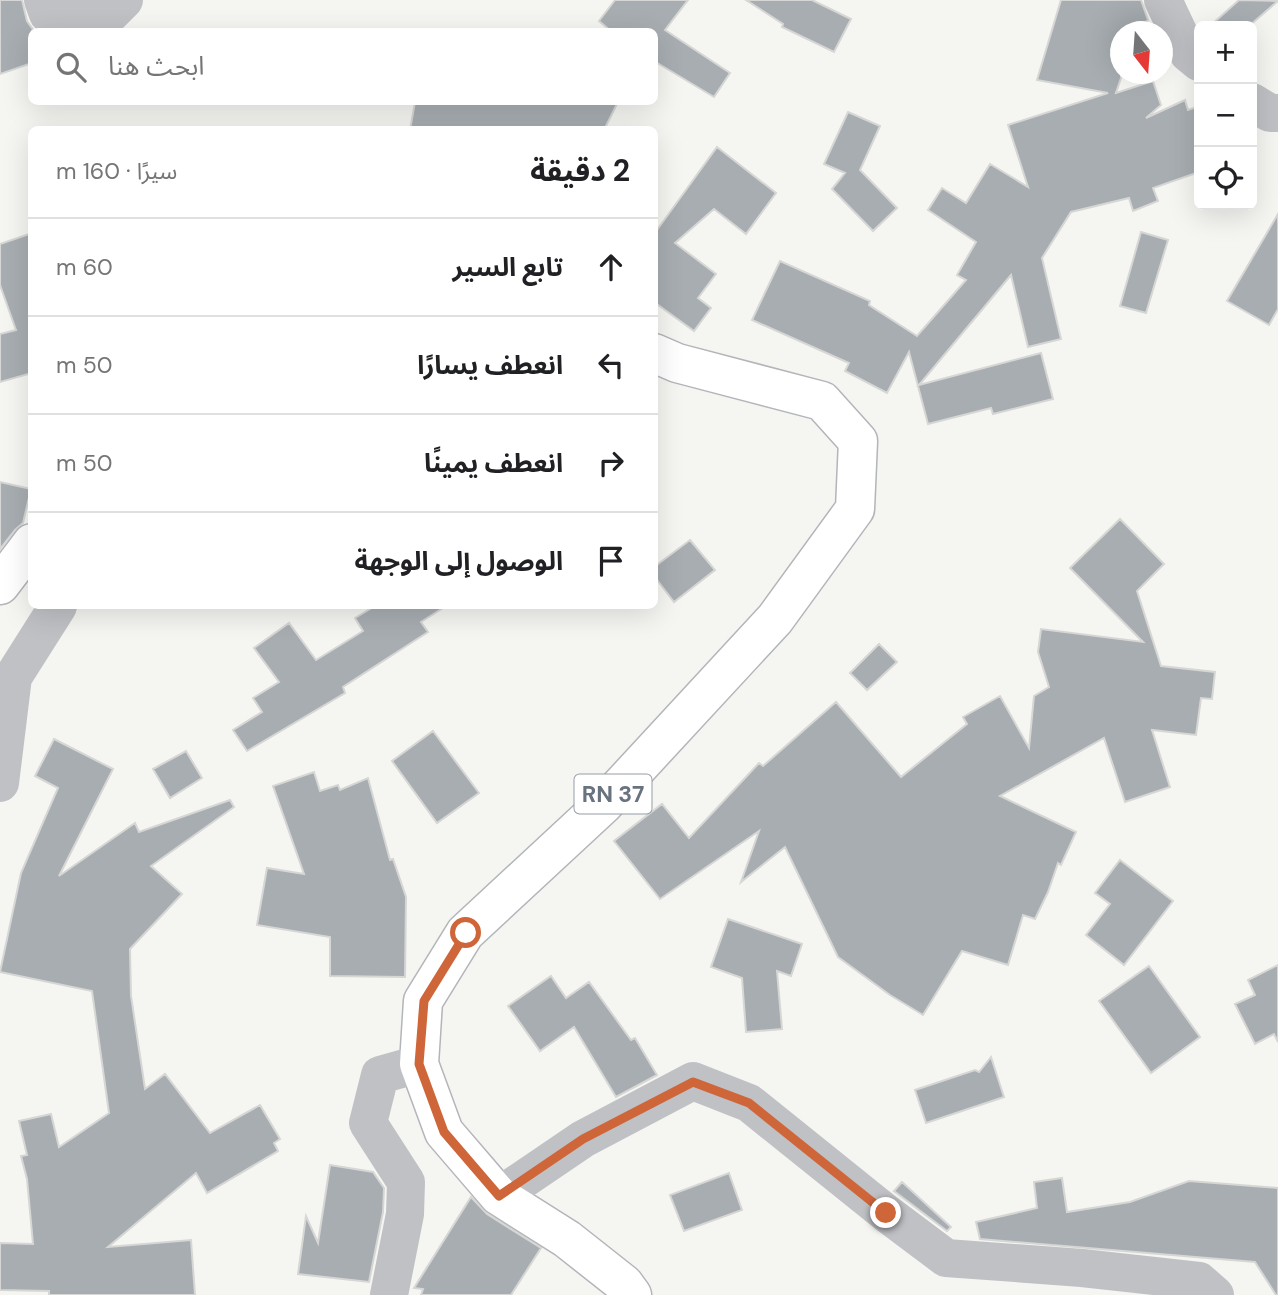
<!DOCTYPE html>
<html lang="ar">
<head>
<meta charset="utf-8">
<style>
  body { margin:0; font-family:"DM Sans","Noto Sans Arabic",sans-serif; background:#f2f2f2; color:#202124; direction:rtl }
  .controls { position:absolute; right:21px; top:21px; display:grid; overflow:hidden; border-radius:10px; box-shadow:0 7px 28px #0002 }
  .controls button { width:63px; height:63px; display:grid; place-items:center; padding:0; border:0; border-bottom:2px solid #e0e0e0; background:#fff; color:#202124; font:35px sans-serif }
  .compass { position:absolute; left:1110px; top:21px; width:63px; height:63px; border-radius:50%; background:#fff; box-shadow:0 7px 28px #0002; rotate:163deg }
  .stop { position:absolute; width:21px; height:21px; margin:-16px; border:5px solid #ce6639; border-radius:50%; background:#fff }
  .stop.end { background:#ce6639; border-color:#fff; box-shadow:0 2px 7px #0008 }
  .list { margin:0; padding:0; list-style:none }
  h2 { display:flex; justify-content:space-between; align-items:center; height:91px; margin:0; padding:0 28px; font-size:30px }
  h2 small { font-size:23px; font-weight:400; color:#757577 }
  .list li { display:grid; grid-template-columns:46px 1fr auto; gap:21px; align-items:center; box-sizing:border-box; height:98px; padding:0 28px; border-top:2px solid #e0e0e0 }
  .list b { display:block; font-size:26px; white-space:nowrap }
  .list em { font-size:23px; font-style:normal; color:#757577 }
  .icon { flex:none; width:38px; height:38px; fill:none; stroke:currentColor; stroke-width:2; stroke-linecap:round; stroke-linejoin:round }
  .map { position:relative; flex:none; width:1278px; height:1295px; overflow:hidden; direction:ltr }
  .search { position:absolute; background:#fff; box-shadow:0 7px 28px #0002; left:28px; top:28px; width:630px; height:77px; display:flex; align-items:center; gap:18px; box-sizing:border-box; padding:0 24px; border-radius:10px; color:#757577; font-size:26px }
  .panel { position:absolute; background:#fff; box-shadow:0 7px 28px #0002; left:28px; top:126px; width:630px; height:483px; border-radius:10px; direction:rtl }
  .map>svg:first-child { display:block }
</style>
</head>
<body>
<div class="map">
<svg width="1278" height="1295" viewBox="0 0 1278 1295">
  <rect width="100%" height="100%" fill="#f5f5f2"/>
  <path fill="#a7adb1" stroke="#d6d6d5" stroke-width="2" d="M 0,0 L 22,0 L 27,21 L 34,31 L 32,31 L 32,63 L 0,74 Z
    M 615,0 L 688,0 L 665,30 L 730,73 L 714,97 L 654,61 L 654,32 L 612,32 L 599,21 Z
    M 746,0 L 812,0 L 851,19 L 834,52 L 782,27 L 783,24 Z
    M 1061,0 L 1141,0 L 1148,20 L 1133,32 L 1121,32 L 1121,78 L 1116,93 L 1153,81 L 1161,105 L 1146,118 L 1185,100 L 1188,110 L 1199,106 L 1199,172 L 1153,188 L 1158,201 L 1133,211 L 1129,198 L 1071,212 L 1042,258 L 1061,339 L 1028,347 L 1011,275 L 919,385 L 1041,353 L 1053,399 L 993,414 L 991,408 L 928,424 L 909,352 L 887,393 L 845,371 L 849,363 L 752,320 L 780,261 L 870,301 L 869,305 L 917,336 L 966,280 L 957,275 L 976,242 L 928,210 L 942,188 L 966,203 L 990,164 L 1028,187 L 1008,125 L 1108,93 L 1037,80 Z
    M 1239,0 L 1278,1 L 1249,26 L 1210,26 Z
    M 415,102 L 618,102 L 604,130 L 410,130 Z
    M 848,112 L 880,126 L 860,170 L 897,208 L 873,231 L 832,189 L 845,173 L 824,164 Z
    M 717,147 L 776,193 L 746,234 L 714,209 L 675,243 L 716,274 L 698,298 L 711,308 L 694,331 L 654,302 L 654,228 L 657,230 Z
    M 1278,214 L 1278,309 L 1269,325 L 1227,301 Z
    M 1141,232 L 1168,240 L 1146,313 L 1120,306 Z
    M 32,233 L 32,373 L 0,382 L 0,334 L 16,330 L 0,285 L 0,244 Z
    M 0,482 L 31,489 L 23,523 L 15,530 L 0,549 Z
    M 1120,519 L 1164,564 L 1137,591 L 1161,666 L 1215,672 L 1212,699 L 1201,698 L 1196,735 L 1152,730 L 1170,787 L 1125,802 L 1104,738 L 1000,796 L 1076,832 L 1061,865 L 1058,863 L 1048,892 L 1035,919 L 1023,915 L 1008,965 L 962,951 L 923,1015 L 890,995 L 838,957 L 785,847 L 741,882 L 759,831 L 660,899 L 614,841 L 662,804 L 689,838 L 759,763 L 763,766 L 836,702 L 901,777 L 967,724 L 963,717 L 1000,696 L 1029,748 L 1034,696 L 1049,687 L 1038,652 L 1041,629 L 1143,642 L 1070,568 Z
    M 690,540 L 715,570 L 674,602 L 654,576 L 654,567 Z
    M 375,606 L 446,606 L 421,622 L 428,632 L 343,687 L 345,693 L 247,751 L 233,730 L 262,712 L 253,698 L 279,682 L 254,648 L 289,623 L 316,660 L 363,631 L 355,618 Z
    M 879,644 L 897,662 L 867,690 L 850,673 Z
    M 433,731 L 479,793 L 437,823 L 392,761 Z
    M 54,739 L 113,769 L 59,876 L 135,823 L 139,832 L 230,800 L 234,807 L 151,866 L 182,894 L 130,949 L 131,996 L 145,1089 L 165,1074 L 210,1133 L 260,1105 L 280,1139 L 274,1143 L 278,1151 L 207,1193 L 196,1173 L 108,1247 L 191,1240 L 195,1295 L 49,1295 L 49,1291 L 0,1290 L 0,1243 L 33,1244 L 27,1179 L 21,1156 L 27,1155 L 19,1121 L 51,1114 L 59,1147 L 109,1113 L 92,991 L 0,972 L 21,873 L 58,788 L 35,776 Z
    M 186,751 L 202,778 L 170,798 L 153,769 Z
    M 314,772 L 320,791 L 338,785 L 340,790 L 368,778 L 390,860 L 393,859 L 406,897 L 405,977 L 330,976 L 330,937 L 257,925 L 267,868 L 304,874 L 273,786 Z
    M 1120,860 L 1173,901 L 1124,965 L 1086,935 L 1110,904 L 1095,893 Z
    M 728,919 L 802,944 L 791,976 L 777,971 L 782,1029 L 746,1032 L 742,978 L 711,967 Z
    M 1278,965 L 1278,1042 L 1274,1034 L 1255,1044 L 1235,1004 L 1255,995 L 1248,980 Z
    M 1149,966 L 1200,1037 L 1151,1073 L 1099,1001 Z
    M 551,976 L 566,998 L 589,982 L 631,1040 L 635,1038 L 657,1075 L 616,1097 L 574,1027 L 540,1051 L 508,1006 Z
    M 991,1057 L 1004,1097 L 926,1123 L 915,1090 L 975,1070 L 979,1072 Z
    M 330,1165 L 373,1172 L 384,1188 L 383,1212 L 369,1282 L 298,1274 L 306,1216 L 318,1243 Z
    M 729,1173 L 742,1210 L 684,1231 L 670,1195 Z
    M 1062,1178 L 1067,1212 L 1130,1202 L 1189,1181 L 1278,1188 L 1278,1295 L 1276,1295 L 1255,1262 L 980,1239 L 976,1222 L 1037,1208 L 1034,1182 Z
    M 902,1182 L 951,1227 L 947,1231 L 894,1191 Z
    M 471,1197 L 487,1214 L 541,1248 L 511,1295 L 421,1295 L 423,1289 L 414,1288 Z"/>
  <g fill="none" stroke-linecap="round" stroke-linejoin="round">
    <g stroke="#b2b5b9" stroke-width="41">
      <path id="major" d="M 0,585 L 32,543
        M 632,1295 L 624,1284 L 567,1239 L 499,1196 L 444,1132 L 419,1064 L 423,1001 L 465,933 L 603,805 L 775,619 L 855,509 L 858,441 L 822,401 L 677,363 L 654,353"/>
    </g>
    <path stroke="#bfc1c5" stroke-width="38" d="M 43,0 L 48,14 L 105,19 L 124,0
      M 1163,0 L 1188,53 L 1199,62
      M 1252,102 L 1270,113 L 1278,113
      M 0,783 L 13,677 L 58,606
      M 499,1196 L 583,1139 L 693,1081 L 749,1103 L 886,1213 L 946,1258 L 1082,1268 L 1199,1281 L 1215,1295
      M 389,1295 L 405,1214 L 406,1182 L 368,1123 L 380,1075 L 419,1064"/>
    <use href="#major" stroke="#fff" stroke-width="38"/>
  </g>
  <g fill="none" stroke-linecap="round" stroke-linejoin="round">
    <path stroke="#ce6639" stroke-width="9" d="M 466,933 L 424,1001 L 419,1064 L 444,1132 L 499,1196 L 583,1139 L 693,1082 L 749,1103 L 886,1213"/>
  </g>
  <g text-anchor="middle" stroke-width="7" stroke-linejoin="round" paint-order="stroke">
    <rect fill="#fff" stroke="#959da5" stroke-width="2" x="574.5" y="774.5" width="77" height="39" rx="5"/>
    <g font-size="23" font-weight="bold" fill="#68737f">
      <text x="613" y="802">RN 37</text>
    </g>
  </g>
</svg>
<div class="controls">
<button>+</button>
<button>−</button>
<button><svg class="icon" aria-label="locate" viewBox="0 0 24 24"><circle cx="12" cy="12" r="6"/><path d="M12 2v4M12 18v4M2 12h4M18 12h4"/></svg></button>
</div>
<svg class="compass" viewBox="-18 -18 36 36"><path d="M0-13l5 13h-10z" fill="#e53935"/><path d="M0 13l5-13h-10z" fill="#757577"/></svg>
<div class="stop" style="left:466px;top:933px"></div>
<div class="stop end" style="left:886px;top:1213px"></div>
<div class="search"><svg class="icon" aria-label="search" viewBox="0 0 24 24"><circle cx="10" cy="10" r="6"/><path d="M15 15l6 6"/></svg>ابحث هنا</div>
<section class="panel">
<h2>2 دقيقة<small>سيرًا · 160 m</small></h2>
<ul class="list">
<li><svg class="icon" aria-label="ahead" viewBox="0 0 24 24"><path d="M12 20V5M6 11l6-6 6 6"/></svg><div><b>تابع السير</b></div><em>60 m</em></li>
<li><svg class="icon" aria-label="left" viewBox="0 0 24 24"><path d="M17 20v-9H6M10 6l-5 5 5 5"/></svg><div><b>انعطف يسارًا</b></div><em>50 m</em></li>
<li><svg class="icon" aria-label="right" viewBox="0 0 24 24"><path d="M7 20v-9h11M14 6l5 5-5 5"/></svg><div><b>انعطف يمينًا</b></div><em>50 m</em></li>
<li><svg class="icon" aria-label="arrive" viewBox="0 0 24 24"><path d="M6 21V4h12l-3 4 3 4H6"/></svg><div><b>الوصول إلى الوجهة</b></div></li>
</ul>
</section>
</div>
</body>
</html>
